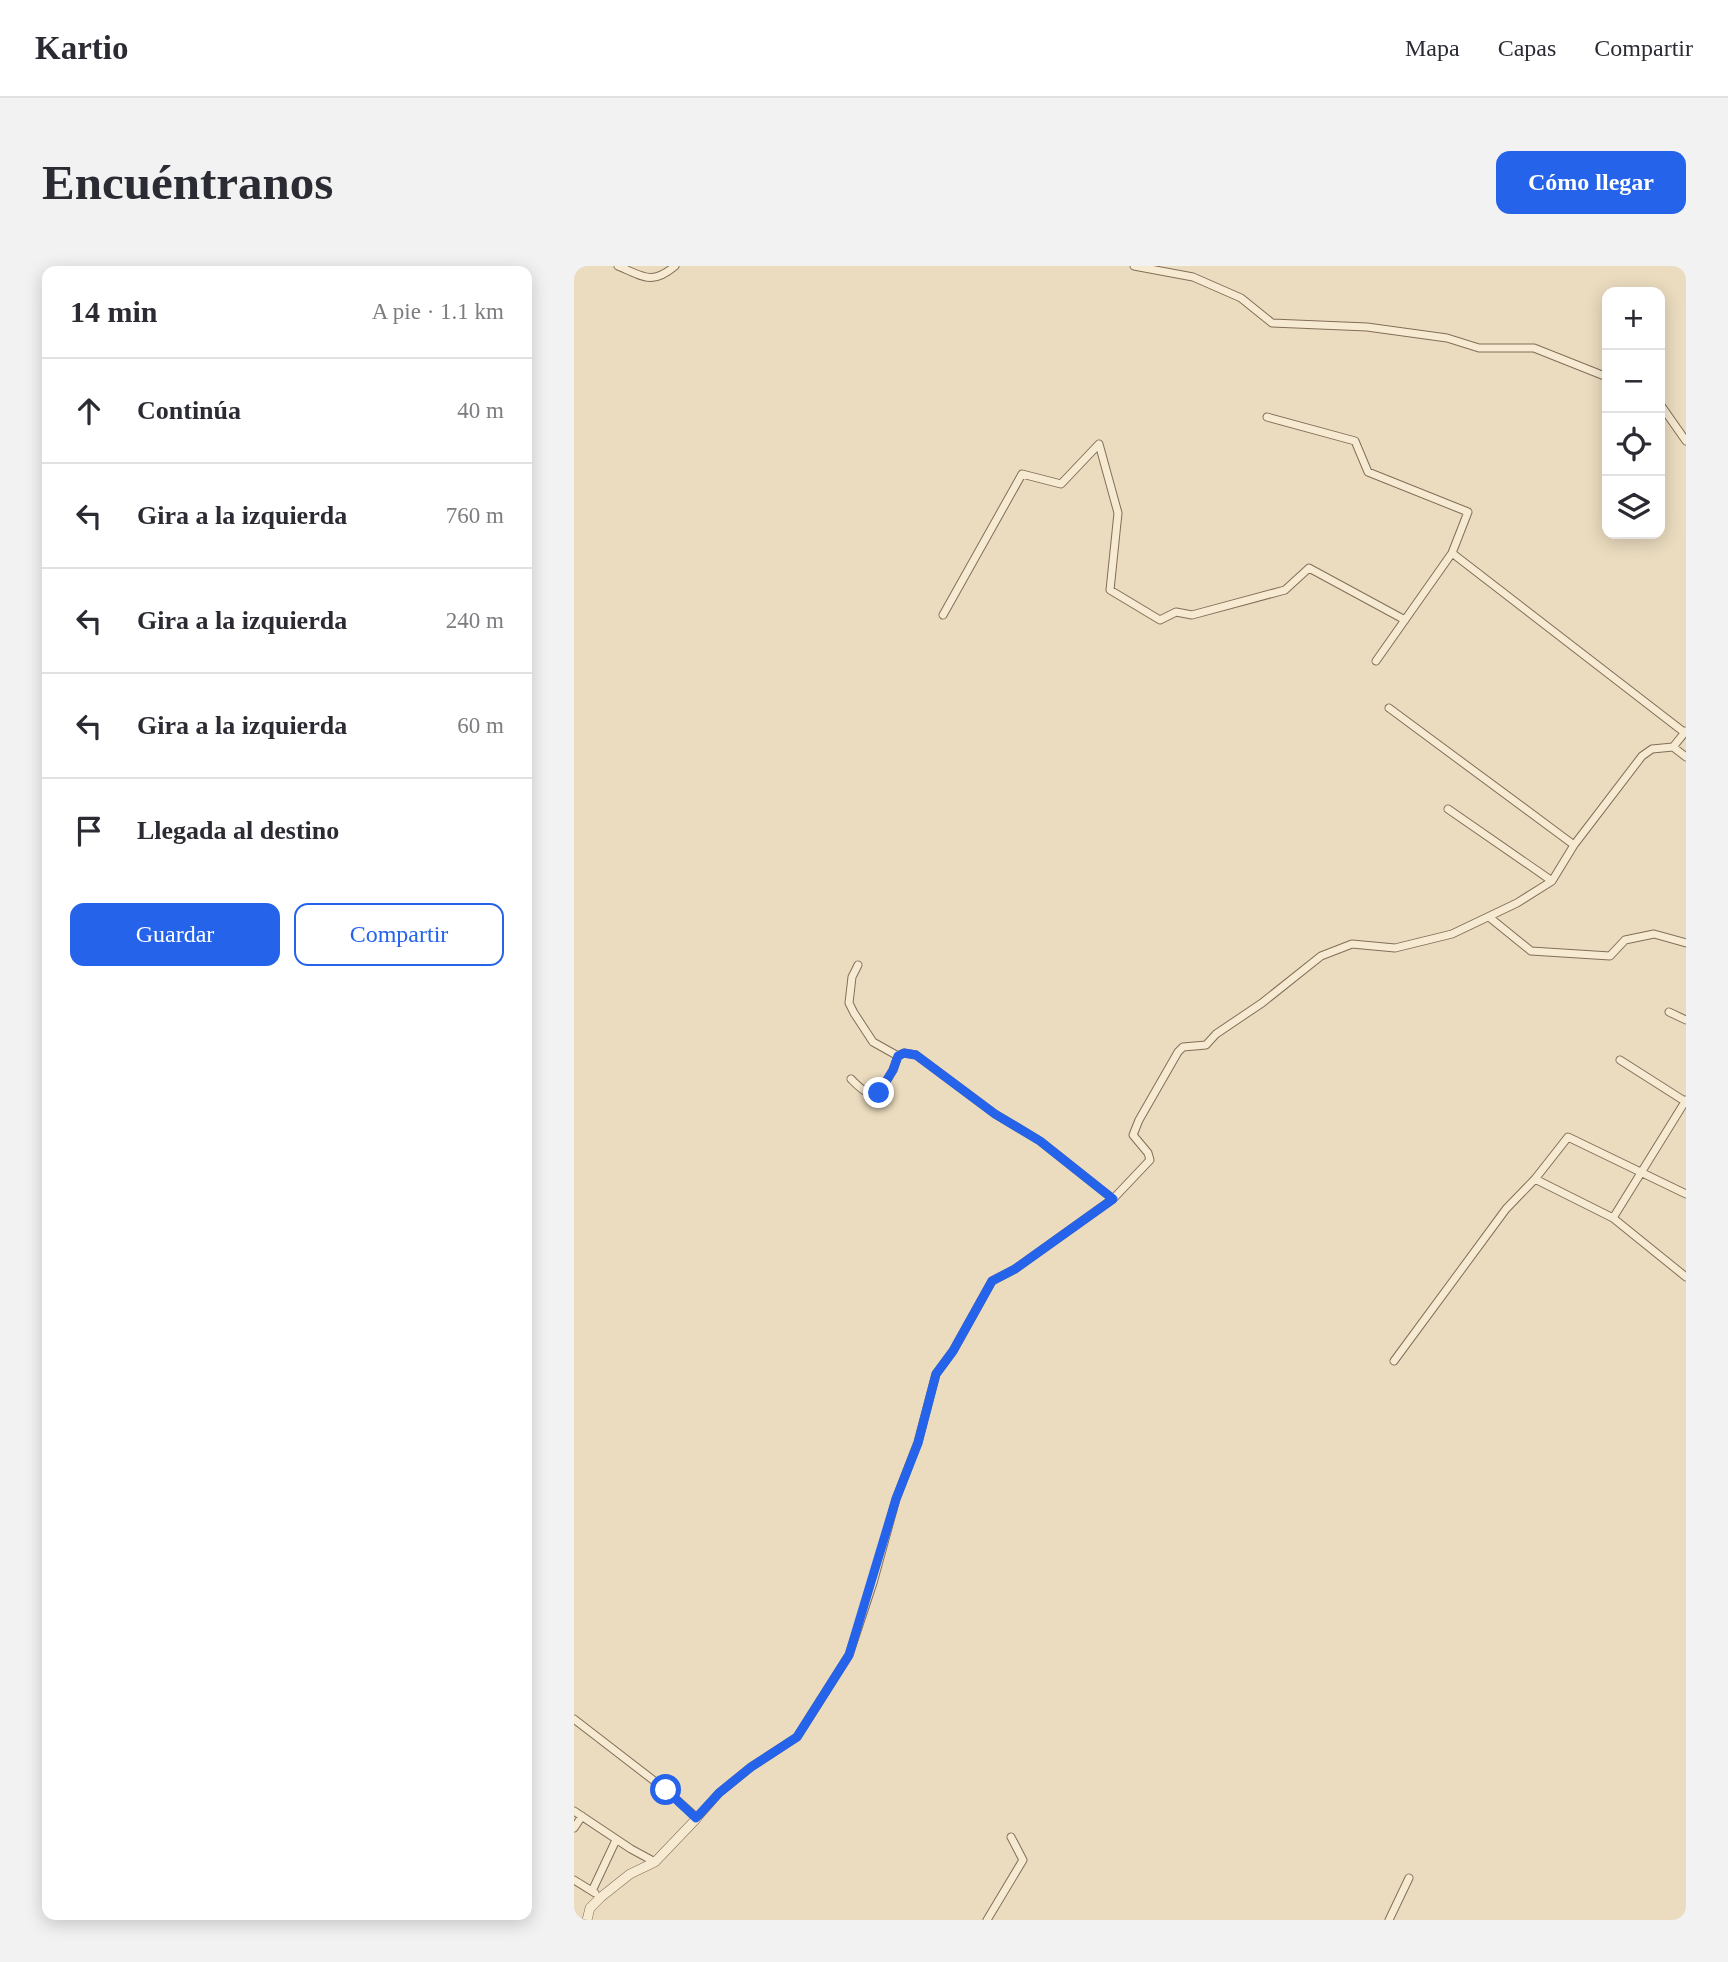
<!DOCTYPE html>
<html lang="es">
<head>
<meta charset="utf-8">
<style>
  body { margin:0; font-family:Georgia,serif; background:#f2f2f3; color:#2b2b33 }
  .controls { position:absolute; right:21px; top:21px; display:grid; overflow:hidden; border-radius:14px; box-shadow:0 4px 18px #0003 }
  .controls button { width:63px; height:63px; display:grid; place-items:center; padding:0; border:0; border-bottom:2px solid #e1e1e2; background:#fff; color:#2b2b33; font:35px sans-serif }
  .stop { position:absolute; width:21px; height:21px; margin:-16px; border:5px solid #2563eb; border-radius:50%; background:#fff }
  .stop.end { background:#2563eb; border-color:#fff; box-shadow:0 2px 7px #0008 }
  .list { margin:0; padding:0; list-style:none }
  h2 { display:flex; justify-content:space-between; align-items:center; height:91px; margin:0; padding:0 28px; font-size:30px }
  h2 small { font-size:23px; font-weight:400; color:#7c7c81 }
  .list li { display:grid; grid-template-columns:46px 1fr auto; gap:21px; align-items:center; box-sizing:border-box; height:105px; padding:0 28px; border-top:2px solid #e1e1e2 }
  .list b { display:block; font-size:26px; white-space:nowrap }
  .list em { font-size:23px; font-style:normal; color:#7c7c81 }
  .actions { display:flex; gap:14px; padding:21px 28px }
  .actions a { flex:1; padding:16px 0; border:2px solid #2563eb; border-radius:14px; text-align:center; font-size:24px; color:#2563eb }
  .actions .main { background:#2563eb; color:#fff }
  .icon { flex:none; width:38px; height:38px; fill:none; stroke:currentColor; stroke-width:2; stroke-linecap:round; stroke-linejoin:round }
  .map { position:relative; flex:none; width:1112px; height:1654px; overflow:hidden; border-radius:14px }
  header { display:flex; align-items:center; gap:42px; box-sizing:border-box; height:98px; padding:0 35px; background:#fff; border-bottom:2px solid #e1e1e2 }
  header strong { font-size:33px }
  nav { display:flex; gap:38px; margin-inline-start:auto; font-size:24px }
  .intro { display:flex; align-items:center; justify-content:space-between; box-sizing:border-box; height:168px; padding:0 42px }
  h1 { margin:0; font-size:49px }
  .button { padding:18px 32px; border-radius:14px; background:#2563eb; color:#fff; font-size:24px; font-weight:700 }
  main { display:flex; gap:42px; padding:0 42px }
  aside { flex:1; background:#fff; border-radius:14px; box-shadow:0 4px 18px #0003 }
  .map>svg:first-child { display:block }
</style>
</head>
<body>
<header>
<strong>Kartio</strong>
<nav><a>Mapa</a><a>Capas</a><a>Compartir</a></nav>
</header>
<div class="intro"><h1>Encuéntranos</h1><a class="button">Cómo llegar</a></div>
<main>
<aside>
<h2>14 min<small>A pie · 1.1 km</small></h2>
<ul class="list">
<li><svg class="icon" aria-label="ahead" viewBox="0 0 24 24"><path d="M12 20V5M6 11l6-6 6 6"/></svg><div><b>Continúa</b></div><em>40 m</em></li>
<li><svg class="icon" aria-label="left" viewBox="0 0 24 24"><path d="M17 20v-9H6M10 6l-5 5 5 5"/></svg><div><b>Gira a la izquierda</b></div><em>760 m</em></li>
<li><svg class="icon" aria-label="left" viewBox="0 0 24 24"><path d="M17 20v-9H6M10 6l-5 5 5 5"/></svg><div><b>Gira a la izquierda</b></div><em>240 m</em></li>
<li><svg class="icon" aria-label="left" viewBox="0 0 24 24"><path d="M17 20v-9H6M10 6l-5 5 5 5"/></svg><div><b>Gira a la izquierda</b></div><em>60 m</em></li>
<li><svg class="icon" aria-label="arrive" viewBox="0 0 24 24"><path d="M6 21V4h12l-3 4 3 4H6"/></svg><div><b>Llegada al destino</b></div></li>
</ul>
<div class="actions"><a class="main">Guardar</a><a>Compartir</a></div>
</aside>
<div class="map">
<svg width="1112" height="1654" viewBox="0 0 1112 1654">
  <rect width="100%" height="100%" fill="#ebdcbf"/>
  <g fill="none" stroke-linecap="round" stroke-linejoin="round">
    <g stroke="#836e58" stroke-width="9">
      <path id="minor" d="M 44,0 C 69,10 77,20 101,0
        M 560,0 L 619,11 L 667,32 L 698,57 L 793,61 L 873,72 L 905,82 L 960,82 L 1033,111
        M 1086,138 L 1112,175
        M 693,151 L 781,175 L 794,206 L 894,246 L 878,287 L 802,395
        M 878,287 L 1111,467
        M 369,349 L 448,208 L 487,218 L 525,178 L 544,247 L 536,324 L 586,354 L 602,346 L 618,349 L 711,324 L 735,302 L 831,354
        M 815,442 L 1000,579
        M 1099,481 L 1112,491
        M 874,543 L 978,615
        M 915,651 L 957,685 L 1036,690 L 1051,674 L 1080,668 L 1112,677
        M 284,699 L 278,711 L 275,737 L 280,747 L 299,776 L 324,790 L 330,787 L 342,789 L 421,848 L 466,875 L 539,933
        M 1095,746 L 1112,754
        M 1046,794 L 1112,836
        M 277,813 C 285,821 293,830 305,827 L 319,804 L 324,790
        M 961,913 L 1039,952 L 1112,1011
        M 1039,952 L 1112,834
        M 820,1095 L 932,943 L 961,913 L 994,871 L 1112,928
        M 0,1453 L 92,1524 L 123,1552 L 145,1527 L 177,1501 L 223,1471 L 275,1389 L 299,1317 L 322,1233 L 344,1176 L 362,1108 L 379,1085 L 418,1015 L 441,1003 L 539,933 L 576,894 L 574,887 L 559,869 L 565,854 L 604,786 L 609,781 L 632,779 L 642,768 L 688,737 L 747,690 L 778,678 L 821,682 L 878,668 L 943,637 L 978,615 L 1000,579 L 1068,490 L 1078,483 L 1099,481 L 1112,465
        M 0,1545 L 57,1583 L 81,1596
        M 0,1562 L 8,1550
        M 0,1614 L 21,1627
        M 18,1625 L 42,1574
        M 413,1654 L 449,1594 L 437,1571
        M 815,1654 L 835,1612"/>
    </g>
    <g stroke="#836e58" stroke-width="10">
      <path id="tertiary" d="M 13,1654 L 16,1642 L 27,1631 L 56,1608 L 81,1596 L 123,1552"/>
    </g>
    <use href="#minor" stroke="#f7ead2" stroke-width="7"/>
    <use href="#tertiary" stroke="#f7ead2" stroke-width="9"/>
  </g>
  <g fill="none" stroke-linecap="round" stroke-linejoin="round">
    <path stroke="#2563eb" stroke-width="9" d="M 92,1524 L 122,1552 L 145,1527 L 177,1501 L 223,1471 L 275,1389 L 322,1233 L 344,1177 L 362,1108 L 379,1085 L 418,1015 L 441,1003 L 539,933 L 466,875 L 421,848 L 342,789 L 330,787 L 324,790 L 319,804 L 305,827"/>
  </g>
</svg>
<div class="controls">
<button>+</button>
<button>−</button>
<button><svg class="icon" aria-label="locate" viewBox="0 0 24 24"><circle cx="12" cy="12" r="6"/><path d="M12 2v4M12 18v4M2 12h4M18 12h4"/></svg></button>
<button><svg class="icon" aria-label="layers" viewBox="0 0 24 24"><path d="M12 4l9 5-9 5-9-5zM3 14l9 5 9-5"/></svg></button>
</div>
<div class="stop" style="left:92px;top:1524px"></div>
<div class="stop end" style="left:305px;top:827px"></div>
</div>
</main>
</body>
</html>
